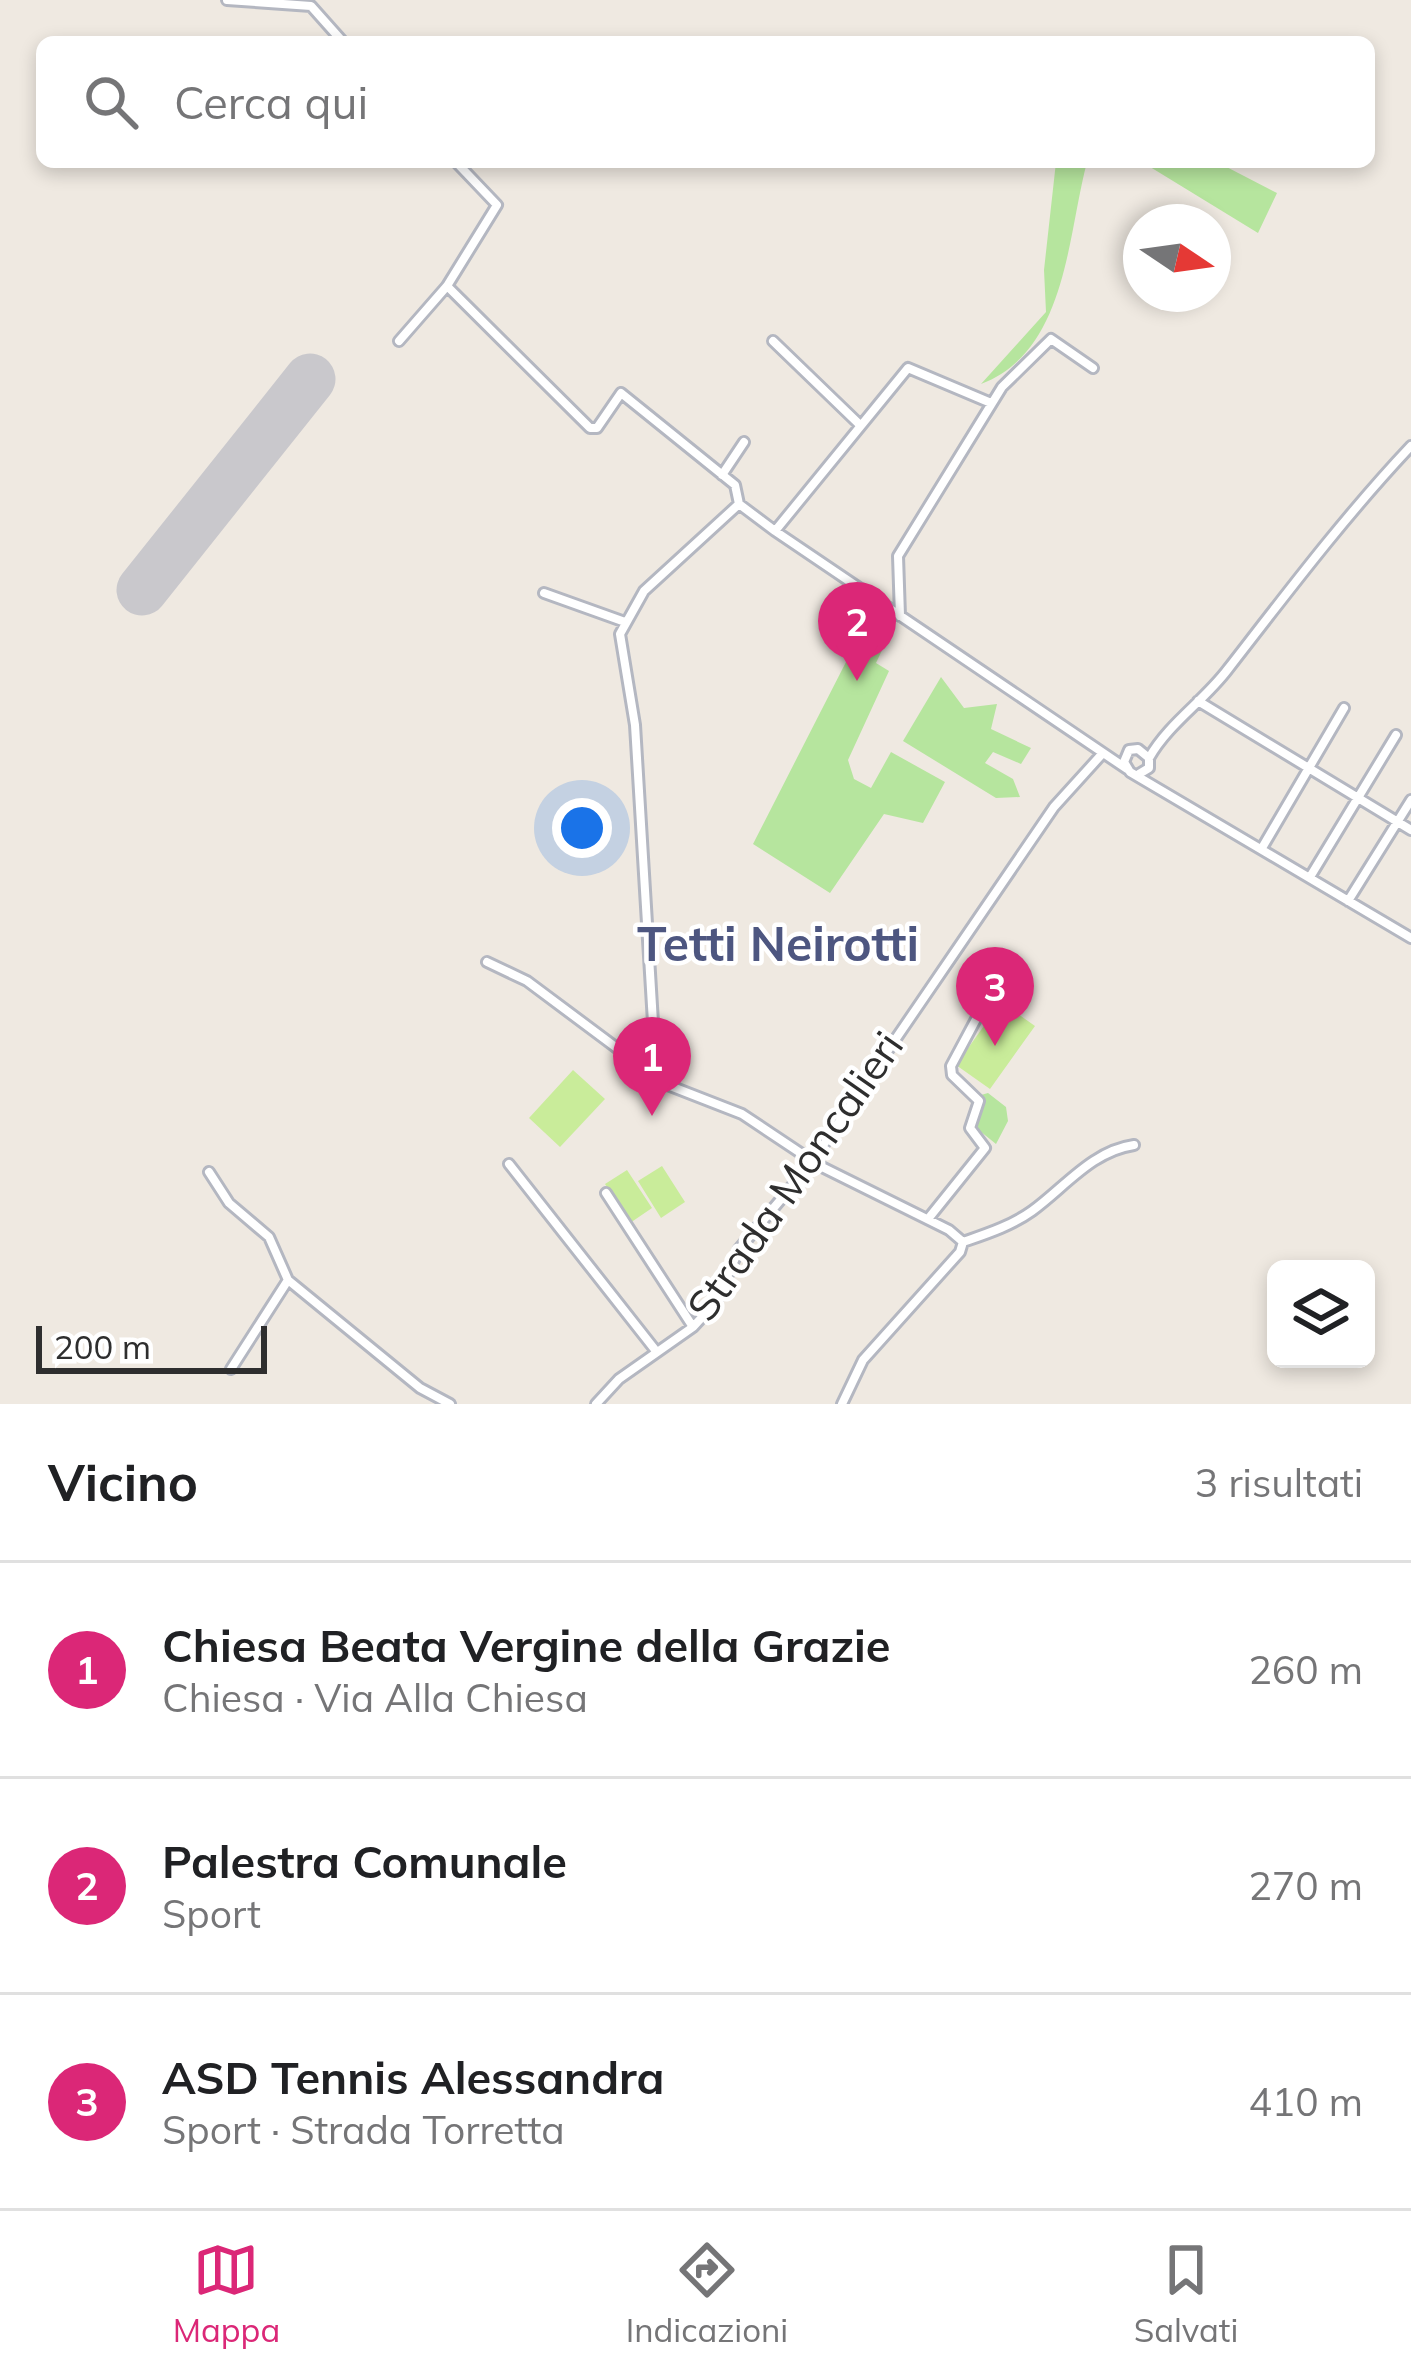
<!DOCTYPE html>
<html lang="it">
<head>
<meta charset="utf-8">
<style>
  body { margin:0; font-family:Mulish,sans-serif; background:#f6f6f6; color:#202124 }
  .controls { position:absolute; right:36px; bottom:36px; display:grid; overflow:hidden; border-radius:18px; box-shadow:0 6px 18px #0003 }
  .controls button { width:108px; height:108px; display:grid; place-items:center; padding:0; border:0; border-bottom:3px solid #e0e0e0; background:#fff; color:#202124; font:60px sans-serif }
  .compass { position:absolute; left:1123px; top:204px; width:108px; height:108px; border-radius:50%; background:#fff; box-shadow:0 6px 18px #0003; rotate:103deg }
  .scale { position:absolute; left:36px; bottom:30px; width:231px; box-sizing:border-box; padding-left:12px; border:6px solid #2e2e2e; border-top:0; font-size:33px; line-height:42px; white-space:nowrap; color:#2e2e2e; -webkit-text-stroke:9px #fff; paint-order:stroke }
  .you { position:absolute; left:582px; top:828px; width:42px; height:42px; margin:-30px; border:9px solid #fff; border-radius:50%; background:#1a73e8; box-shadow:0 0 0 18px #1a73e833 }
  .badge { display:grid; place-items:center; width:78px; height:78px; border-radius:50%; background:#db2777; color:#fff; font-size:39px; font-weight:700 }
  .pin { position:absolute; translate:-50% -99px; filter:drop-shadow(0 3px 6px #0008) }
  .pin::after { content:''; position:absolute; top:63px; width:42px; height:36px; background:inherit; clip-path:polygon(0 0,100% 0,50% 100%) }
  .list { margin:0; padding:0; list-style:none }
  h2 { display:flex; justify-content:space-between; align-items:center; height:156px; margin:0; padding:0 48px; font-size:51px }
  h2 small { font-size:39px; font-weight:400; color:#757577 }
  .list li { display:grid; grid-template-columns:78px 1fr auto; gap:36px; align-items:center; box-sizing:border-box; height:216px; padding:0 48px; border-top:3px solid #e0e0e0 }
  .list b { display:block; font-size:45px; white-space:nowrap }
  .list p { margin:0; font-size:39px; white-space:nowrap; color:#757577 }
  .list em { font-size:39px; font-style:normal; color:#757577 }
  .icon { flex:none; width:66px; height:66px; fill:none; stroke:currentColor; stroke-width:2; stroke-linecap:round; stroke-linejoin:round }
  .map { position:relative; flex:none; width:1411px; height:1404px; overflow:hidden }
  .search { position:absolute; background:#fff; box-shadow:0 6px 18px #0003; left:36px; right:36px; top:36px; height:132px; display:flex; align-items:center; gap:30px; box-sizing:border-box; padding:0 42px; border-radius:18px; color:#757577; font-size:45px }
  .sheet { height:804px; background:#fff }
  nav { display:flex; justify-content:space-around; align-items:center; box-sizing:border-box; height:168px; border-top:3px solid #e0e0e0; background:#fff; font-size:33px; color:#757577 }
  nav a { display:grid; justify-items:center; gap:6px }
  nav .on { color:#db2777 }
  .map>svg:first-child { display:block }
</style>
</head>
<body>
<div class="map">
<svg width="1411" height="1404" viewBox="0 0 1411 1404">
  <rect width="100%" height="100%" fill="#efe9e1"/>
  <path fill="#b6e59e" d="M 1056,162 L 1087,162 C 1067,237 1067,351 981,384 L 1046,312 L 1044,270 Z
    M 1142,162 L 1217,162 L 1277,193 L 1258,233 Z
    M 868,619 L 891,631 L 876,663 L 889,671 L 848,760 L 854,779 L 871,788 L 891,752 L 945,782 L 923,823 L 884,814 L 830,893 L 753,844 Z
    M 941,677 L 964,708 L 997,704 L 991,729 L 1031,748 L 1021,764 L 993,752 L 985,763 L 1013,779 L 1020,797 L 996,798 L 903,741 Z
    M 988,1093 L 1006,1107 L 1008,1121 L 996,1144 L 975,1127 L 981,1095 Z"/>
  <path fill="#c9ec9a" d="M 1001,1002 L 1035,1026 L 990,1089 L 956,1065 Z
    M 573,1070 L 605,1099 L 560,1147 L 529,1118 Z
    M 662,1166 L 685,1202 L 661,1218 L 638,1181 Z
    M 627,1170 L 652,1208 L 630,1223 L 605,1184 Z"/>
  <g fill="none" stroke-linecap="round" stroke-linejoin="round">
    <path stroke="#c9c8cc" stroke-width="51" d="M 142,590 L 310,379"/>
    <g stroke="#b4b7c1" stroke-width="14">
      <path id="street" d="M 227,0 L 311,6 L 343,42
        M 456,162 L 497,205 L 447,286 L 590,428 L 597,428 L 621,393 L 735,485 L 739,504 L 775,531 L 1127,769
        M 399,341 L 447,286
        M 773,341 L 859,424
        M 722,475 L 744,442
        M 775,531 L 908,368 L 991,403
        M 544,593 L 625,622
        M 900,616 L 898,556 L 1002,387 L 1051,339 L 1093,368
        M 1198,701 L 1411,830
        M 1149,758 C 1169,723 1204,701 1228,669 C 1287,593 1345,516 1411,446
        M 1139,774 L 1149,768 L 1149,758 L 1138,749 L 1129,750 L 1124,762 L 1130,772 L 1411,938
        M 1262,848 L 1344,708
        M 1310,877 L 1396,735
        M 1348,901 L 1411,800
        M 487,962 L 527,981 L 665,1084 L 742,1114 L 820,1166 L 949,1230 L 963,1242
        M 656,1072 L 635,725 L 620,634 L 644,591 L 739,504
        M 509,1164 L 656,1351
        M 209,1172 L 229,1203 L 269,1237 L 288,1280 L 420,1388 L 450,1404
        M 606,1193 L 693,1327
        M 928,1219 L 985,1148 L 970,1128 L 979,1101 L 952,1075 L 951,1066 L 982,1008
        M 963,1242 C 986,1234 1011,1226 1032,1211 C 1065,1187 1092,1151 1134,1145
        M 231,1369 L 288,1280
        M 596,1404 L 619,1379 L 693,1327 L 716,1302 L 739,1249 L 809,1166 L 1054,807 L 1102,754
        M 842,1404 L 863,1360 L 960,1252 L 963,1242"/>
    </g>
    <use href="#street" stroke="#fff" stroke-width="8"/>
  </g>
  <g text-anchor="middle" stroke-width="9" stroke-linejoin="round" paint-order="stroke">
    <g font-size="42" fill="#2e2e2e" stroke="#fff">
      <text transform="translate(795 1176) rotate(-55)" y="15">Strada Moncalieri</text>
    </g>
    <g font-size="48" font-weight="bold" fill="#4d5680" stroke="#fff">
      <text x="778" y="961">Tetti Neirotti</text>
    </g>
  </g>
</svg>
<div class="controls">
<button><svg class="icon" aria-label="layers" viewBox="0 0 24 24"><path d="M12 4l9 5-9 5-9-5zM3 14l9 5 9-5"/></svg></button>
</div>
<svg class="compass" viewBox="-18 -18 36 36"><path d="M0-13l5 13h-10z" fill="#e53935"/><path d="M0 13l5-13h-10z" fill="#757577"/></svg>
<div class="scale">200 m</div>
<div class="you"></div>
<div class="pin badge" style="left:652px;top:1116px">1</div>
<div class="pin badge" style="left:857px;top:681px">2</div>
<div class="pin badge" style="left:995px;top:1046px">3</div>
<div class="search"><svg class="icon" aria-label="search" viewBox="0 0 24 24"><circle cx="10" cy="10" r="6"/><path d="M15 15l6 6"/></svg>Cerca qui</div>
</div>
<section class="sheet">
<h2>Vicino<small>3 risultati</small></h2>
<ul class="list">
<li><span class="badge">1</span><div><b>Chiesa Beata Vergine della Grazie</b><p>Chiesa · Via Alla Chiesa</p></div><em>260 m</em></li>
<li><span class="badge">2</span><div><b>Palestra Comunale</b><p>Sport</p></div><em>270 m</em></li>
<li><span class="badge">3</span><div><b>ASD Tennis Alessandra</b><p>Sport · Strada Torretta</p></div><em>410 m</em></li>
</ul>
</section>
<nav>
<a class="on"><svg class="icon" aria-label="map" viewBox="0 0 24 24"><path d="M3 6l6-2 6 2 6-2v14l-6 2-6-2-6 2zM9 4v14M15 6v14"/></svg>Mappa</a>
<a><svg class="icon" aria-label="directions" viewBox="0 0 24 24"><path d="M12 3l9 9-9 9-9-9zM9 14v-3h6M13 9l2 2-2 2"/></svg>Indicazioni</a>
<a><svg class="icon" aria-label="saved" viewBox="0 0 24 24"><path d="M7 4h10v16l-5-4-5 4z"/></svg>Salvati</a>
</nav>
</body>
</html>
